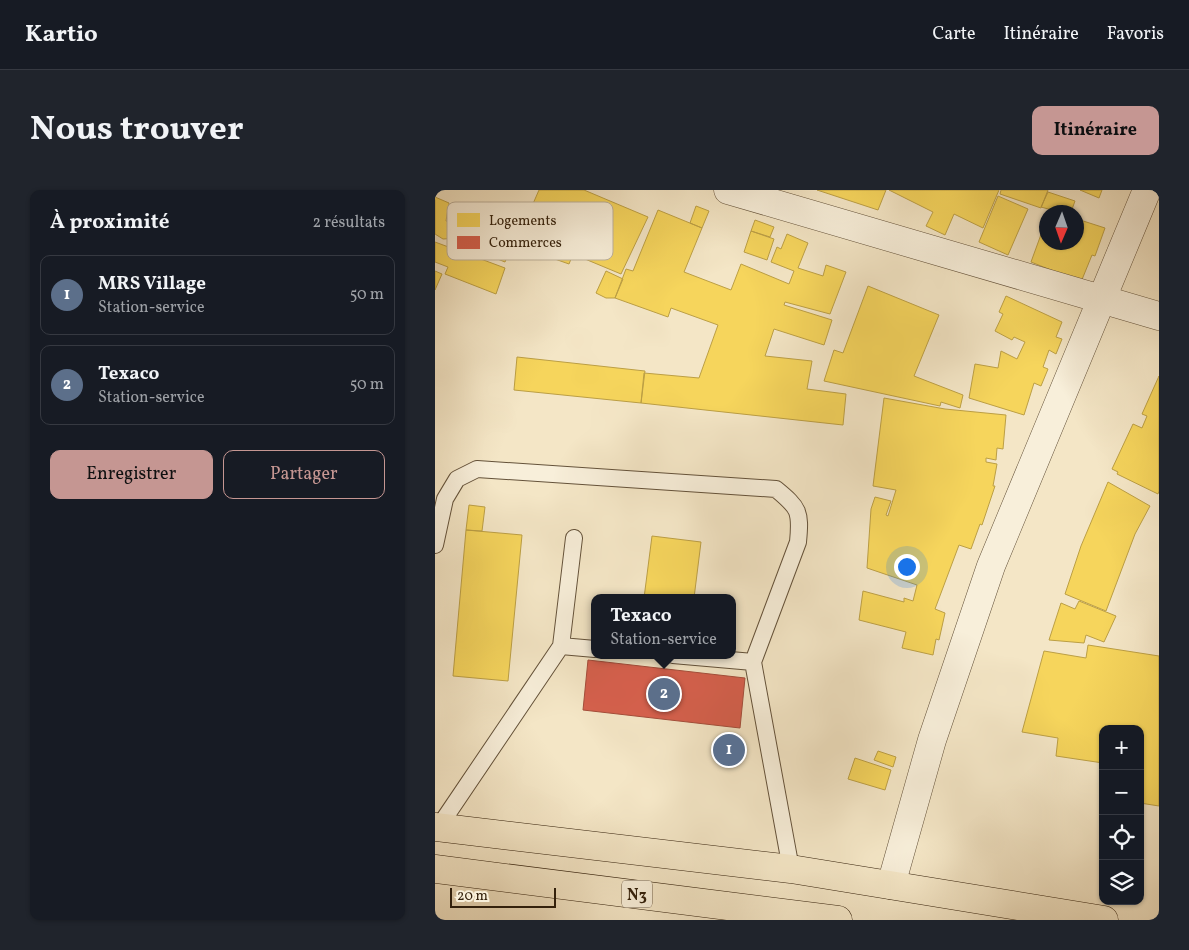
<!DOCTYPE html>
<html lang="fr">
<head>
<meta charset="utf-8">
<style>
  body { margin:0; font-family:Vollkorn,serif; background:#20242c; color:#f1f3f6 }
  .controls { position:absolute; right:15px; bottom:15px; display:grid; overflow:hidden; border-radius:10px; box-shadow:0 1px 4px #0004 }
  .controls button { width:45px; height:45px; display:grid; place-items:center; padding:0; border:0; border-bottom:1px solid #363941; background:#171b24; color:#f1f3f6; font:25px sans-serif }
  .compass { position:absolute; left:604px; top:15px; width:45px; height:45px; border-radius:50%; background:#171b24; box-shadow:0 1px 4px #0004; rotate:182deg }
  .scale { position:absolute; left:15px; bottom:12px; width:106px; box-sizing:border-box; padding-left:5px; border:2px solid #34210c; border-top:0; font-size:14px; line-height:18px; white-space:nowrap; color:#34210c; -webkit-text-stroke:4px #f8efda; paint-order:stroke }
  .you { position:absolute; left:471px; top:376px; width:18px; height:18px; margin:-12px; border:4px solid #fff; border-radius:50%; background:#1a73e8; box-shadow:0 0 0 8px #1a73e833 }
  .badge { display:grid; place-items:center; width:32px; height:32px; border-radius:50%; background:#c59692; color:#fff; font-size:16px; font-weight:700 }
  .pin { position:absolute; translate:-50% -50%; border:2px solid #fff; box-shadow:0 1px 5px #0006 }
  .popup { position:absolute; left:156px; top:404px; width:145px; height:65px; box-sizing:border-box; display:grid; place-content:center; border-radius:10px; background:#171b24; filter:drop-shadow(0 1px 4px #0005); font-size:16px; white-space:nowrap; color:#9ea1a6 }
  .popup b { font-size:19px; color:#f1f3f6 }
  .popup::after { content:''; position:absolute; left:50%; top:100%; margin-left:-10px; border:10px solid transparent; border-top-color:#171b24 }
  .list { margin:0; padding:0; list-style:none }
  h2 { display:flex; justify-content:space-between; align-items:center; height:65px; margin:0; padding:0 20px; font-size:21px }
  h2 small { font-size:16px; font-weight:400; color:#9ea1a6 }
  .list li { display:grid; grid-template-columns:32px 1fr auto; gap:15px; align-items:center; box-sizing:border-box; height:80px; margin:0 10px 10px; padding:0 10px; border:1px solid #363941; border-radius:10px }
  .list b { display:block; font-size:19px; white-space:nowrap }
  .list p { margin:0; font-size:16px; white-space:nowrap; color:#9ea1a6 }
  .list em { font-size:16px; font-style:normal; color:#9ea1a6 }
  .actions { display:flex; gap:10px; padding:15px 20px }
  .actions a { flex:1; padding:11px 0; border:1px solid #c59692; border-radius:10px; text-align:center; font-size:18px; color:#c59692 }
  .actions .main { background:#c59692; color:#111 }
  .icon { flex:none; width:28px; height:28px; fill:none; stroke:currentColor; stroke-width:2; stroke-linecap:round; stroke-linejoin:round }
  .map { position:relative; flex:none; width:724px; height:730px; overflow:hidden; border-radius:10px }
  header { display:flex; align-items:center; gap:30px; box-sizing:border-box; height:70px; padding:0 25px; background:#171b24; border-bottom:1px solid #363941 }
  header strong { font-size:24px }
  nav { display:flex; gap:28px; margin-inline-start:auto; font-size:18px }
  .intro { display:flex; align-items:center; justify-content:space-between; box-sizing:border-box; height:120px; padding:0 30px }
  h1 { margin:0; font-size:35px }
  .button { padding:12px 22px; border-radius:10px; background:#c59692; color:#111; font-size:18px; font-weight:700 }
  main { display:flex; gap:30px; padding:0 30px }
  aside { flex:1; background:#171b24; border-radius:10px; box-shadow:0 1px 4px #0004 }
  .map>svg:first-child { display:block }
</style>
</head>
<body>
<header>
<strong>Kartio</strong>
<nav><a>Carte</a><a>Itinéraire</a><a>Favoris</a></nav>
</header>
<div class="intro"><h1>Nous trouver</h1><a class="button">Itinéraire</a></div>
<main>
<aside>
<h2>À proximité<small>2 résultats</small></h2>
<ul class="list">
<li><span class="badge" style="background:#5c6f8a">1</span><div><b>MRS Village</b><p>Station-service</p></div><em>50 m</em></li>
<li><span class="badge" style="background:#5c6f8a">2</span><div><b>Texaco</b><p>Station-service</p></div><em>50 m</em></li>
</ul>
<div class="actions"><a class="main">Enregistrer</a><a>Partager</a></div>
</aside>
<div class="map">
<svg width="724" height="730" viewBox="0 0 724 730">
  <rect width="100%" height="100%" fill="#f4e6c6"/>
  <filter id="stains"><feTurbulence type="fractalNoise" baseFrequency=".004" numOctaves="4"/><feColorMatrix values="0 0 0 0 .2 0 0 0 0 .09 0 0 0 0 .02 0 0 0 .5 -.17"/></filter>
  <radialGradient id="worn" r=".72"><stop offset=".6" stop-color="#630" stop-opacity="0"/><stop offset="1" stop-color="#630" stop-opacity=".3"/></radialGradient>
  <path fill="#f6d55c" stroke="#bc9f44" d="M 104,0 L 149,0 L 213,27 L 186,84 L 138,64 L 134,74 L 80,55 Z
    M 382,0 L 451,0 L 443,20 Z
    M 454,0 L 564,0 L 548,38 L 519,24 L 510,45 L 491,36 L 498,22 Z
    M 566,0 L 613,0 L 606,18 L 565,4 Z
    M 645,0 L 667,0 L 664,8 Z
    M 613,2 L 640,11 L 636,22 L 624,22 L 606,17 Z
    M 563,6 L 593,19 L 573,65 L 544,52 Z
    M 0,7 L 14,13 L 11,31 L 28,33 L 25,48 L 8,49 L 0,44 Z
    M 52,16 L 86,30 L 70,72 L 35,58 Z
    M 261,16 L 274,21 L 267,38 L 255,33 Z
    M 223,20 L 267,38 L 249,82 L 296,100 L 306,74 L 354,94 L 359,81 L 336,72 L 342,57 L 346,59 L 352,44 L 373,53 L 363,78 L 388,86 L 391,75 L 411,82 L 395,124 L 350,112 L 349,115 L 397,130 L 389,155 L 339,139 L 330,166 L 377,171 L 372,199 L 411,204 L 408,235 L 206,213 L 209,183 L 264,188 L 283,135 L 236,118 L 233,127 L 180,108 L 191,79 L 198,81 Z
    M 612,28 L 612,52 L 642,52 L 642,29 L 670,38 L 660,66 L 657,65 L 646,92 L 596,72 Z
    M 320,30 L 339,37 L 335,47 L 316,41 Z
    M 316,41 L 339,49 L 332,70 L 309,62 Z
    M 0,52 L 70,78 L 61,104 L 10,84 L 13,77 L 0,72 Z
    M 0,81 L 7,84 L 0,100 Z
    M 171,81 L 188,89 L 180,108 L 171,108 L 161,103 Z
    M 433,96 L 504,125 L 479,186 L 528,205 L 525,218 L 506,212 L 505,216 L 389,191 L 399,160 L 408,163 Z
    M 571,106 L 627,132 L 621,147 L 627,149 L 621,164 L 614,160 L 608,177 L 613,179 L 606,196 L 599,193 L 589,225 L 534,208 L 540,174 L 563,178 L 566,161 L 582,169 L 590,152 L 579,147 L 577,150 L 560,141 L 568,124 L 564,122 Z
    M 82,167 L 210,181 L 206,213 L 79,200 Z
    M 724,186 L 724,301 L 723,304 L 682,284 L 683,282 L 677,279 L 698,234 L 707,238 L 712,226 L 707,224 Z
    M 449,208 L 510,219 L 571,225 L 568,259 L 562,258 L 561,270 L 551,268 L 551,272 L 562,274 L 558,296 L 560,296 L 547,335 L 545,334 L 536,359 L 524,355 L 500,419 L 510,423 L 504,450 L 501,449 L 498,465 L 467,458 L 471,442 L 424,430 L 428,401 L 469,412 L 469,408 L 478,411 L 482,395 L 432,378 L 436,319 L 440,307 L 456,311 L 451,325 L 453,326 L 461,300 L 438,296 Z
    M 673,292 L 715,316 L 700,344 L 671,421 L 630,404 L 646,356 Z
    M 34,315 L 50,317 L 47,341 L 31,340 Z
    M 31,340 L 87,345 L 73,491 L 18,486 Z
    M 217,346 L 266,352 L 259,408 L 209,408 Z
    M 644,411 L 681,426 L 669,452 L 651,445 L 649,453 L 614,450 L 626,413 L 640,419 Z
    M 653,455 L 724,466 L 724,616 L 705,613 L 705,539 L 668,539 L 668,573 L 621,566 L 623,548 L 587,542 L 609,461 L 651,468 Z
    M 443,561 L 461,567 L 458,577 L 439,570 Z
    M 420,568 L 456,580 L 450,600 L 413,589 Z"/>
  <path fill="#d6604d" stroke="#a54d3a" d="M 153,470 L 310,488 L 305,538 L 148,520 Z"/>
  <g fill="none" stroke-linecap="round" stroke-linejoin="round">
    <g stroke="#64523a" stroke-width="18">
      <path id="lane" d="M 0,355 L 10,309 L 22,289 L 42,279 L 341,299 C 364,318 366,321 363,352 L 318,472 L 356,679
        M 126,456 L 160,459
        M 238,465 L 318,472
        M 3,638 L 126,456 L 139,348"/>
    </g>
    <g stroke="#64523a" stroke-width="29">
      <path id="street" d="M 293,0 L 724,126
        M 456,695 L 497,550 L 556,376 L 712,0"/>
    </g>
    <g stroke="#34210c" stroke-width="29">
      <path id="primary" d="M 0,637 L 356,679 L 669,730"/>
    </g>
    <g stroke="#34210c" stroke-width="29">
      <path id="highway" d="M 0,679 L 403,730"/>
    </g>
    <use href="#lane" stroke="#f8efda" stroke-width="16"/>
    <use href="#street" stroke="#f8efda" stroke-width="28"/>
    <use href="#primary" stroke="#f4e6c6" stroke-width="28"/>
    <use href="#highway" stroke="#f4e6c6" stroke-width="28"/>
  </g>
  <g text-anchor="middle" stroke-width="5" stroke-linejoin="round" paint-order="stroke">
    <rect fill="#f8efda" stroke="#6f5f4a" stroke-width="1" x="187" y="690.5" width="30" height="27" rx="4"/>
    <g font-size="16" font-weight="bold" fill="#34210c">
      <text x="202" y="710">N3</text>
    </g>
  </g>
  <rect x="12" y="12" width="166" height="58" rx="8" fill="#f8efda" stroke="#bdb19c" stroke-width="1"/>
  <rect x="22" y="23" width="23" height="14" fill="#f6d55c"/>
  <rect x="22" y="46" width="23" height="13" fill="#d6604d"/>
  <g font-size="14" fill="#34210c">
    <text x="54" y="35">Logements</text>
    <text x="54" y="57">Commerces</text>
  </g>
  <rect width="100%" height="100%" filter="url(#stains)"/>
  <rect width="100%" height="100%" fill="url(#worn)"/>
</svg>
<div class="controls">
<button>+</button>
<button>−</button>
<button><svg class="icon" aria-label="locate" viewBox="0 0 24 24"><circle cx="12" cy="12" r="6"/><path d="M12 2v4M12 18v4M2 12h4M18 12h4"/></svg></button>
<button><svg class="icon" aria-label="layers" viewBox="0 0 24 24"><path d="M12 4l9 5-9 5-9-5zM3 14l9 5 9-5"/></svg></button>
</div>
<svg class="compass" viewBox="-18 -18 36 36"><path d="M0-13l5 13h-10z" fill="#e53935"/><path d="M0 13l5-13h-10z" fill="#9ea1a6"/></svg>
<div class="scale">20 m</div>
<div class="you"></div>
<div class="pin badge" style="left:294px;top:560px;background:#5c6f8a">1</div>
<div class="pin badge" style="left:229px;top:504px;background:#5c6f8a">2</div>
<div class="popup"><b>Texaco</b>Station-service</div>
</div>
</main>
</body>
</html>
